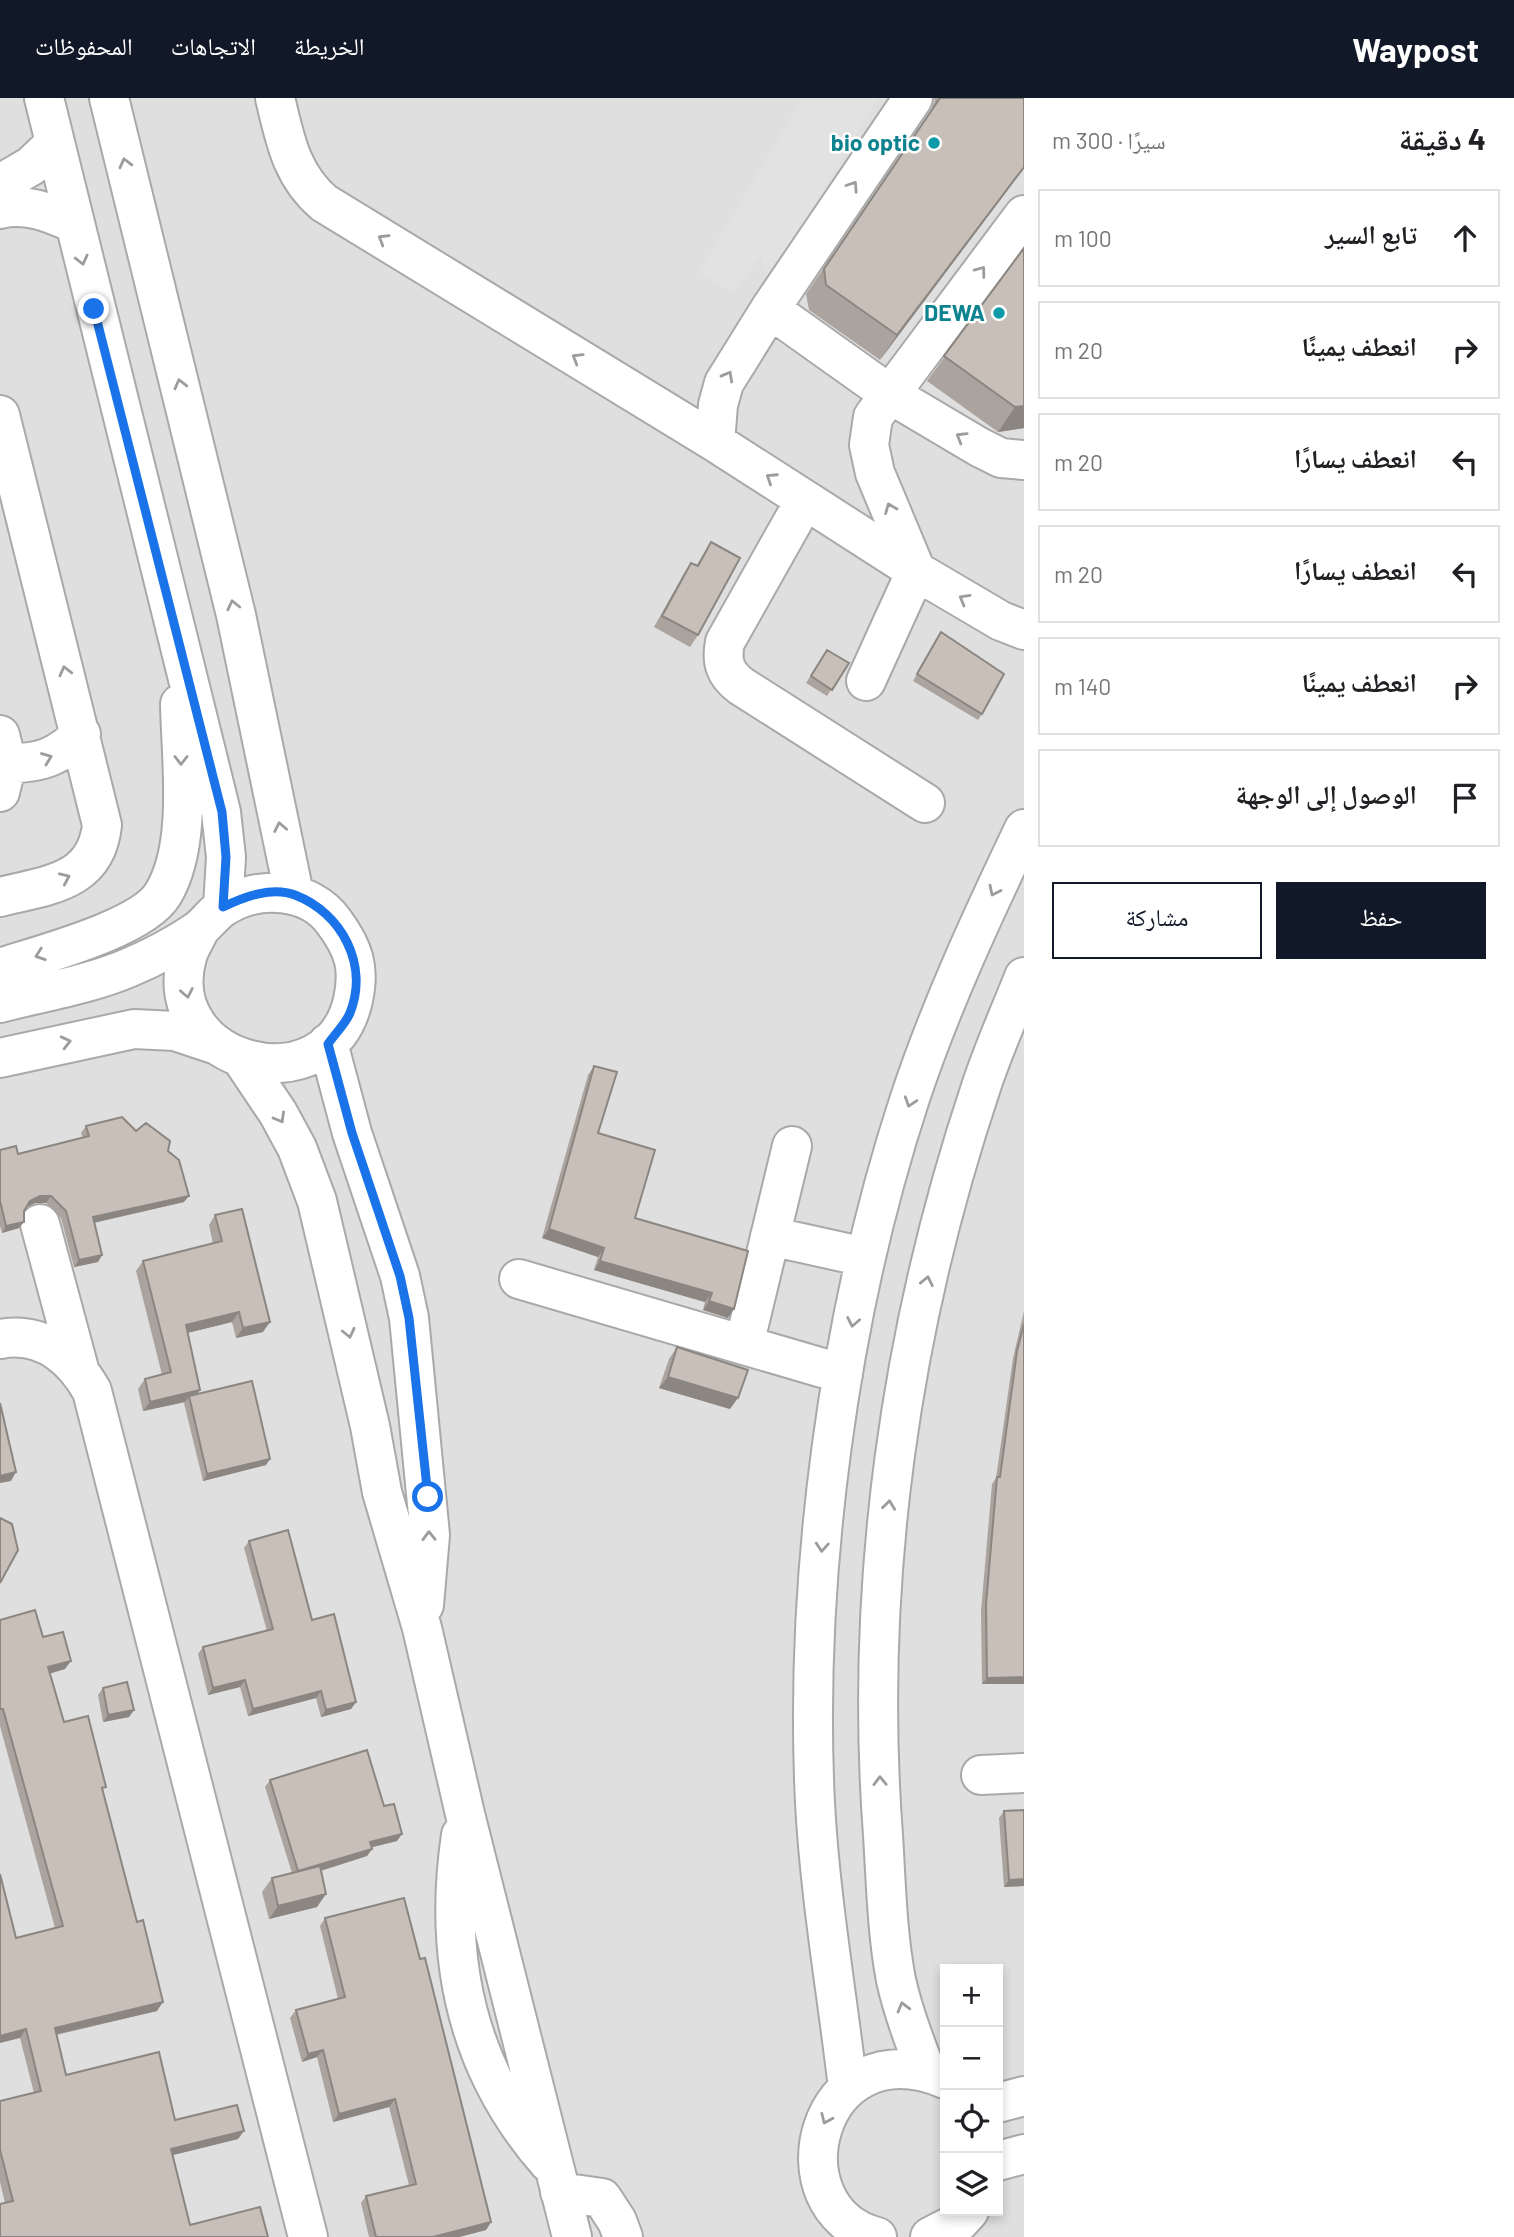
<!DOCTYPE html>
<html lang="ar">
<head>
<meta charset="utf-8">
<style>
  body { margin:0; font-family:Barlow,"Noto Naskh Arabic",sans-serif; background:#f6f6f6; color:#202124; direction:rtl }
  .controls { position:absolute; right:21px; bottom:21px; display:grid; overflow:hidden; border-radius:0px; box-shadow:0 4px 10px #0003 }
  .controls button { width:63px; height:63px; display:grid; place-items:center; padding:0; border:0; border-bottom:2px solid #e0e0e0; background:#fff; color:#202124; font:35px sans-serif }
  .stop { position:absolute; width:21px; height:21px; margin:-16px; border:5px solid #1a73e8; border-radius:50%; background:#fff }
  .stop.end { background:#1a73e8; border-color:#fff; box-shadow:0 2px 7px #0008 }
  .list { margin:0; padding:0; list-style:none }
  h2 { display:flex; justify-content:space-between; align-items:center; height:91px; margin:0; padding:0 28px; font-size:30px }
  h2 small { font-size:23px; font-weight:400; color:#757577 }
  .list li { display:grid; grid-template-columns:46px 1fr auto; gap:21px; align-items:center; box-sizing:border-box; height:98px; margin:0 14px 14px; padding:0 14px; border:2px solid #e0e0e0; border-radius:0px }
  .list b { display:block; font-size:26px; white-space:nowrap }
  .list em { font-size:23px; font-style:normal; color:#757577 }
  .actions { display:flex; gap:14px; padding:21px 28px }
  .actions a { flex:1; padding:16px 0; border:2px solid #111827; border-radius:0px; text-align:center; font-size:24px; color:#111827 }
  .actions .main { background:#111827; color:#fff }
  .icon { flex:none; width:38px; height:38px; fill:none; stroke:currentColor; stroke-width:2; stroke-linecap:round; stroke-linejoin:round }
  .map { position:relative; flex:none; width:1024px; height:2139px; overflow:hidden; direction:ltr }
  header { display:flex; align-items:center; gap:42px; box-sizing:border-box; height:98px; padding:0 35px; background:#111827; color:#fff }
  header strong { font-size:33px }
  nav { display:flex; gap:38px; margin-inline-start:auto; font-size:24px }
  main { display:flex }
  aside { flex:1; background:#fff }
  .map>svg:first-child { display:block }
</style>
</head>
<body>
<header>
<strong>Waypost</strong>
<nav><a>الخريطة</a><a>الاتجاهات</a><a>المحفوظات</a></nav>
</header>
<main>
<aside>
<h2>4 دقيقة<small>سيرًا · 300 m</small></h2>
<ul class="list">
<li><svg class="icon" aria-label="ahead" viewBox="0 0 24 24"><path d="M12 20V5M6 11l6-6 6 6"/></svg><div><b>تابع السير</b></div><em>100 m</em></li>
<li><svg class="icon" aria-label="right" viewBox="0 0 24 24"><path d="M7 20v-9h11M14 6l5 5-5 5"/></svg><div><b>انعطف يمينًا</b></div><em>20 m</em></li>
<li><svg class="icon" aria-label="left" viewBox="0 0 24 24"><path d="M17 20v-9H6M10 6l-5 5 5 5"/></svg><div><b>انعطف يسارًا</b></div><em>20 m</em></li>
<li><svg class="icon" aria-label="left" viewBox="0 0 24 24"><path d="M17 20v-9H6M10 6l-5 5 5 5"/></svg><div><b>انعطف يسارًا</b></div><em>20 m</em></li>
<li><svg class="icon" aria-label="right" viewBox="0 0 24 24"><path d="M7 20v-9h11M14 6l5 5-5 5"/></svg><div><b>انعطف يمينًا</b></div><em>140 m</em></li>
<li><svg class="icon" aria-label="arrive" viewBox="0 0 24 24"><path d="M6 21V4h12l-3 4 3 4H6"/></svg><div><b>الوصول إلى الوجهة</b></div></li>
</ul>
<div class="actions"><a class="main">حفظ</a><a>مشاركة</a></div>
</aside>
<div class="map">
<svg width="1024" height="2139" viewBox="0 0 1024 2139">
  <rect width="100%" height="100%" fill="#f2efe9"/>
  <path fill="#e0dfdf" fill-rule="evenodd" d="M 0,0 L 1024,0 L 1024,2139 L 0,2139 ZM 945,1871 L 998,1871 L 998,2113 L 945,2113 Z"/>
  <path fill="#e2e2e2" d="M 803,0 L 878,0 L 768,187 L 761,156 L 734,195 L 699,174 Z"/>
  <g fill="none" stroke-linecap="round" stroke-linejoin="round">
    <g stroke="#a9a9a9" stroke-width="42">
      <path id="minor" d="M 44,0 L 221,714 L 226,759 L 223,809
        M 109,0 L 236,517 L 294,796
        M 275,0 C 285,41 291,77 324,105 L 715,344 L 916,473 L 1001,523 L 1024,532
        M 0,86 L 31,68 L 53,47
        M 0,111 C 26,105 49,114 73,125
        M 770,211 L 888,295 L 979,349 L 1001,360 L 1024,362
        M 0,317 L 102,727 C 96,785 47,787 0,799
        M 715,344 L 718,307 L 724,285 L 770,211 L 913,0
        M 805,402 L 725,544 C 721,564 725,576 741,588 L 925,705
        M 866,583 L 916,473 L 875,375 L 869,347 L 873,319 L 1024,117
        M 0,637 L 7,665 L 0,694
        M 7,665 C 39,666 59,659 81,636
        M 0,870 C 39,857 142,831 163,796 C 193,747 181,662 180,606
        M 0,905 C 42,894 88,887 128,870 C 152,860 175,848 197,833 C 207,826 214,814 225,808 C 259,787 310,790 334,824 C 354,851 360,870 353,902 C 329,1011 157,967 187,859 C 189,850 196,840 200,831
        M 328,945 L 352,1035 L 400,1178 L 409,1220 L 430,1437 L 424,1507
        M 0,960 L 134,931 L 175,933 L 214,946
        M 243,963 L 278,1015 L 297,1050 L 317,1103 L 370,1328 L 382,1394 L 422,1530 L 465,1716 L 572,2139
        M 40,1126 L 79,1271
        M 770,1138 L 865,1159
        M 519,1181 L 843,1276
        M 0,1241 C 42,1233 72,1258 92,1293 L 308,2139
        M 744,1247 L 792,1048
        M 981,1677 L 1024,1675
        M 461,1737 C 443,1859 466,1971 549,2065
        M 926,1973 C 914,1943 903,1914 896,1882 C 887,1835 886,1785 883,1737 C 864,1484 901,1228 981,989 C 993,952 1010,915 1024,879
        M 848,1990 C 837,1895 820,1800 815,1705 C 804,1478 839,1216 910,1000 C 941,907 982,819 1024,731
        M 998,2005 L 1024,1998
        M 998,2063 L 1024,2056
        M 560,2094 L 602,2100 L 617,2123 L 623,2139
        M 877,2139 C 772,2112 815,1927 945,1981
        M 930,2139 L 959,2124 L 969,2113"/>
    </g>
    <use href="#minor" stroke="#fff" stroke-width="38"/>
  </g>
  <path fill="#aba49e" d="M 934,0 L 1024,0 L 1024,70 L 880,262 L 809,212 L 806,196 L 931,12 L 935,2 Z
    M 1024,150 L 1024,330 L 998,334 L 927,283 Z
    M 711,444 L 698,537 L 690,549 L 654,529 L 683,477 L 691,465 L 696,468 Z
    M 941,534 L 982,616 L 978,622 L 913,583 Z
    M 827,552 L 849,565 L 827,598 L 806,585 Z
    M 594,968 L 598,1035 L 635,1120 L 748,1153 L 728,1220 L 703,1212 L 705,1204 L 594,1172 L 598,1159 L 542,1140 L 588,977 Z
    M 86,1028 L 136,1033 L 168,1053 L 184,1104 L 94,1125 L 102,1157 L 98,1164 L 74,1169 L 61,1120 L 46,1105 L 35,1105 L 26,1110 L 19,1130 L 2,1135 L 0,1128 L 0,1052 L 18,1056 L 83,1040 L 81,1035 Z
    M 215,1117 L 263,1234 L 236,1240 L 232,1224 L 187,1235 L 200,1292 L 197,1296 L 266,1367 L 203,1383 L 184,1305 L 185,1304 L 143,1313 L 138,1291 L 145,1281 L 162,1277 L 136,1173 L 143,1163 L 213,1146 L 209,1127 Z
    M 1024,1213 L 1024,1586 L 982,1586 L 981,1513 L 992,1386 L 996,1380 L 1013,1260 Z
    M 677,1249 L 730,1311 L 659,1290 L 669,1261 Z
    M 249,1443 L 312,1522 L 356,1604 L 351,1611 L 321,1619 L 316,1600 L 248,1618 L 240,1589 L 208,1597 L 198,1556 L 203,1549 L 267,1533 L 244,1450 Z
    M 0,1522 L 43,1539 L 65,1571 L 50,1575 L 64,1624 L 103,1693 L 157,1913 L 56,1937 L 66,1977 L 175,2022 L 238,2041 L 173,2057 L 190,2127 L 268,2139 L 5,2105 L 0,2084 L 0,2003 L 34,1995 L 20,1940 L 16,1840 L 55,1830 L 0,1628 Z
    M 103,1590 L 134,1612 L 129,1619 L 103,1624 L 98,1597 Z
    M 270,1682 L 384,1708 L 397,1743 L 372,1749 L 372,1751 L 367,1758 L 321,1773 L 317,1809 L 269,1821 L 262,1794 L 272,1780 L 292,1775 L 265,1689 Z
    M 1004,1713 L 1024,1788 L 1004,1789 L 999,1720 Z
    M 325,1820 L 420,1861 L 491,2124 L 486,2132 L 459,2139 L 369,2139 L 361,2105 L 366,2098 L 409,2087 L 389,2009 L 333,2024 L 317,1959 L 302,1964 L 290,1920 L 296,1912 L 338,1901 L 320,1828 Z"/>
  <path fill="#8b8681" d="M 1024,69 L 1024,70 L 880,262 L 897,237 Z
    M 1024,308 L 1024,330 L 998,334 L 1015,309 Z
    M 40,1098 L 51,1098 L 46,1105 L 35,1105 L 25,1110 L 30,1103 Z
    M 189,1098 L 184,1104 L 88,1126 L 93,1119 Z
    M 24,1124 L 19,1130 L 2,1135 L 6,1128 Z
    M 549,1131 L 604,1150 L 598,1159 L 542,1140 Z
    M 102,1157 L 98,1164 L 74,1169 L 79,1162 Z
    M 600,1163 L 712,1195 L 705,1204 L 594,1172 Z
    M 709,1203 L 734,1211 L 728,1220 L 703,1212 Z
    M 239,1214 L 232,1224 L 179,1237 L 186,1227 Z
    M 270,1224 L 263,1234 L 236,1240 L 243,1230 Z
    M 668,1279 L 738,1300 L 730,1311 L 659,1290 Z
    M 200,1292 L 193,1302 L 189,1298 L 185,1304 L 143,1313 L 150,1304 Z
    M 270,1361 L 266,1367 L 203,1383 L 207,1376 Z
    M 16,1374 L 11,1383 L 0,1385 L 0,1378 Z
    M 71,1563 L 65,1571 L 42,1578 L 48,1569 Z
    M 1024,1579 L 1024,1586 L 982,1586 L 987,1580 Z
    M 245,1582 L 240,1589 L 208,1597 L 213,1590 Z
    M 321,1593 L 316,1600 L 248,1618 L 253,1611 Z
    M 356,1604 L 351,1611 L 321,1619 L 326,1612 Z
    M 134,1612 L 129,1619 L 103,1624 L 108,1617 Z
    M 402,1736 L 397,1743 L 365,1751 L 370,1744 Z
    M 372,1751 L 367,1758 L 294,1781 L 298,1774 Z
    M 1024,1781 L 1024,1788 L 1004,1789 L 1009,1782 Z
    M 326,1796 L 317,1809 L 269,1821 L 278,1808 Z
    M 163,1904 L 157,1913 L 49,1938 L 55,1930 Z
    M 26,1931 L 20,1940 L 0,1945 L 0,1938 Z
    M 323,1952 L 317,1959 L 302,1964 L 308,1956 Z
    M 395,2001 L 389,2009 L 333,2024 L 339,2016 Z
    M 244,2033 L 238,2041 L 165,2059 L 171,2051 Z
    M 491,2124 L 486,2132 L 459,2139 L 433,2139 Z"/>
  <path fill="#c7bfb8" stroke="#8b8681" stroke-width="2" d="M 940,0 L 1024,0 L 1024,69 L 897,237 L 826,187 L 824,171 Z
    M 1024,150 L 1024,308 L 1015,309 L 944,258 Z
    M 711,444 L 740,460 L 698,537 L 662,518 L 691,465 L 698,468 Z
    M 941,534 L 1004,576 L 982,616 L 917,576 Z
    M 827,552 L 849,565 L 832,592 L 811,578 Z
    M 594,968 L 617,974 L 598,1035 L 655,1052 L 635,1120 L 748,1153 L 734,1211 L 709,1203 L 712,1195 L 600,1163 L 604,1150 L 549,1131 Z
    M 122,1019 L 136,1033 L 146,1025 L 170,1043 L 168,1053 L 179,1062 L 189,1098 L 93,1119 L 102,1157 L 79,1162 L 66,1113 L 51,1098 L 40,1098 L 30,1103 L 24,1113 L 24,1124 L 6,1128 L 0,1103 L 0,1052 L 16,1048 L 18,1056 L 89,1038 L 86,1028 Z
    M 242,1111 L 270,1224 L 243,1230 L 239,1214 L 186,1227 L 200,1292 L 150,1304 L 145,1281 L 171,1274 L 143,1163 L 222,1143 L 215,1117 Z
    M 1024,1226 L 1024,1579 L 987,1580 L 986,1506 L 997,1379 L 1000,1379 L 1017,1253 Z
    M 677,1249 L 748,1272 L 738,1300 L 668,1279 Z
    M 252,1283 L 270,1361 L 207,1376 L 189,1298 Z
    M 0,1305 L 16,1374 L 0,1378 Z
    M 0,1420 L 12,1426 L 18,1452 L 0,1485 Z
    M 288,1432 L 312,1522 L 334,1516 L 356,1604 L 326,1612 L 321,1593 L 253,1611 L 245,1582 L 213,1590 L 203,1549 L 273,1531 L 249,1443 Z
    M 35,1512 L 43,1539 L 63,1534 L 71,1563 L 48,1569 L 64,1624 L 88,1618 L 106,1689 L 102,1690 L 137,1824 L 143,1822 L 163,1904 L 55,1930 L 66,1977 L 159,1954 L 175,2022 L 237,2007 L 244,2033 L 171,2051 L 190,2127 L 260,2109 L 268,2139 L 0,2139 L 0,2106 L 13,2103 L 0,2052 L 0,2003 L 41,1993 L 26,1931 L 0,1938 L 0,1776 L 16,1840 L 63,1828 L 3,1611 L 0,1611 L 0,1522 Z
    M 127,1584 L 134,1612 L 108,1617 L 103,1590 Z
    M 367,1652 L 384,1708 L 394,1706 L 402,1736 L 370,1744 L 372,1751 L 298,1773 L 270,1682 Z
    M 1024,1712 L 1024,1781 L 1009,1782 L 1004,1713 Z
    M 320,1768 L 326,1796 L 278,1808 L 272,1780 Z
    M 404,1800 L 420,1861 L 425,1860 L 491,2124 L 433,2139 L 376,2139 L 366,2098 L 416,2086 L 395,2001 L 339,2016 L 323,1952 L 308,1956 L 296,1912 L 345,1899 L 325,1820 Z"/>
  <defs><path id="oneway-chevron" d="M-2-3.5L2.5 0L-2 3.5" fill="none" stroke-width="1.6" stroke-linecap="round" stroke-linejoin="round" transform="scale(1.75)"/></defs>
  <g stroke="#9c9c9c">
    <use href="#oneway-chevron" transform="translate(125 65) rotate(-104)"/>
    <use href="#oneway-chevron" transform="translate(853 88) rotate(-56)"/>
    <use href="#oneway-chevron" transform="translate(383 141) rotate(-149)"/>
    <use href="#oneway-chevron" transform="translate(82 162) rotate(76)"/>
    <use href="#oneway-chevron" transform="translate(981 173) rotate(-53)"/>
    <use href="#oneway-chevron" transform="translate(577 260) rotate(-149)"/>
    <use href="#oneway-chevron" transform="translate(728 278) rotate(-61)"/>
    <use href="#oneway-chevron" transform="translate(180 286) rotate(-104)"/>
    <use href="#oneway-chevron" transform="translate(961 339) rotate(-149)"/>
    <use href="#oneway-chevron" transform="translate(771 380) rotate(-147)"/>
    <use href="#oneway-chevron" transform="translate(890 410) rotate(-112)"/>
    <use href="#oneway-chevron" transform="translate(964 501) rotate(-150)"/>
    <use href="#oneway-chevron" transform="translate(233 507) rotate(-103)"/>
    <use href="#oneway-chevron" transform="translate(65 573) rotate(-104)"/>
    <use href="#oneway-chevron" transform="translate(47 660) rotate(-21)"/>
    <use href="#oneway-chevron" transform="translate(181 662) rotate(90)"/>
    <use href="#oneway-chevron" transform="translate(280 729) rotate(-101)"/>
    <use href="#oneway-chevron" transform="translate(65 780) rotate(-24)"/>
    <use href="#oneway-chevron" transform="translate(994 793) rotate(116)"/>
    <use href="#oneway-chevron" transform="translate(40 857) rotate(161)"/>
    <use href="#oneway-chevron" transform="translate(187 895) rotate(79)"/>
    <use href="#oneway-chevron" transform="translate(66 944) rotate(-14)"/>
    <use href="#oneway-chevron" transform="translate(910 1004) rotate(108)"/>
    <use href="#oneway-chevron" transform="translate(280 1020) rotate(60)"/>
    <use href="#oneway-chevron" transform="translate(927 1183) rotate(-78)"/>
    <use href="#oneway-chevron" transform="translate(853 1224) rotate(101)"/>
    <use href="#oneway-chevron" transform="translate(349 1235) rotate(77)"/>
    <use href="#oneway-chevron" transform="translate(889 1407) rotate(-83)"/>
    <use href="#oneway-chevron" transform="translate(429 1438) rotate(-91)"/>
    <use href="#oneway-chevron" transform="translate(822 1449) rotate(94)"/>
    <use href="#oneway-chevron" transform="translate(880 1683) rotate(-91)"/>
    <use href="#oneway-chevron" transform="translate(903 1909) rotate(-105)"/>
    <use href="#oneway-chevron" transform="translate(826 2021) rotate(114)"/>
  </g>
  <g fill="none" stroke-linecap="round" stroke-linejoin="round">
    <path stroke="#1a73e8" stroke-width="9" d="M 94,211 L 222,714 L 226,759 L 223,809 C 244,799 272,788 295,797 C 342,815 369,867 350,915 C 346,925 335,936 328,946 L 352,1035 L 400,1178 L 409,1220 L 428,1399"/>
  </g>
  <g fill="#0f9aa8" stroke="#fff" stroke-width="2.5">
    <circle cx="934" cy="45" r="7"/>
    <circle cx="999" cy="215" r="7"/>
  </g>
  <g text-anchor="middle" stroke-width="5" stroke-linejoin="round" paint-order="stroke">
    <g font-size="23" font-weight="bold" fill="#0d838f" stroke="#fff" text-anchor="end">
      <text x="920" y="53">bio optic</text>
      <text x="985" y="223">DEWA</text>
    </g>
  </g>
</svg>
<div class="controls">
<button>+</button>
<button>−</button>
<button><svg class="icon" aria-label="locate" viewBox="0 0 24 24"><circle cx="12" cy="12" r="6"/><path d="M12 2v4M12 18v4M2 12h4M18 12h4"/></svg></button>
<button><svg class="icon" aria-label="layers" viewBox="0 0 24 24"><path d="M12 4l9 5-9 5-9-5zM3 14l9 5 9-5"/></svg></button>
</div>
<div class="stop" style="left:428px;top:1399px"></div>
<div class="stop end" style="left:94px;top:211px"></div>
</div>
</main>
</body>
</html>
